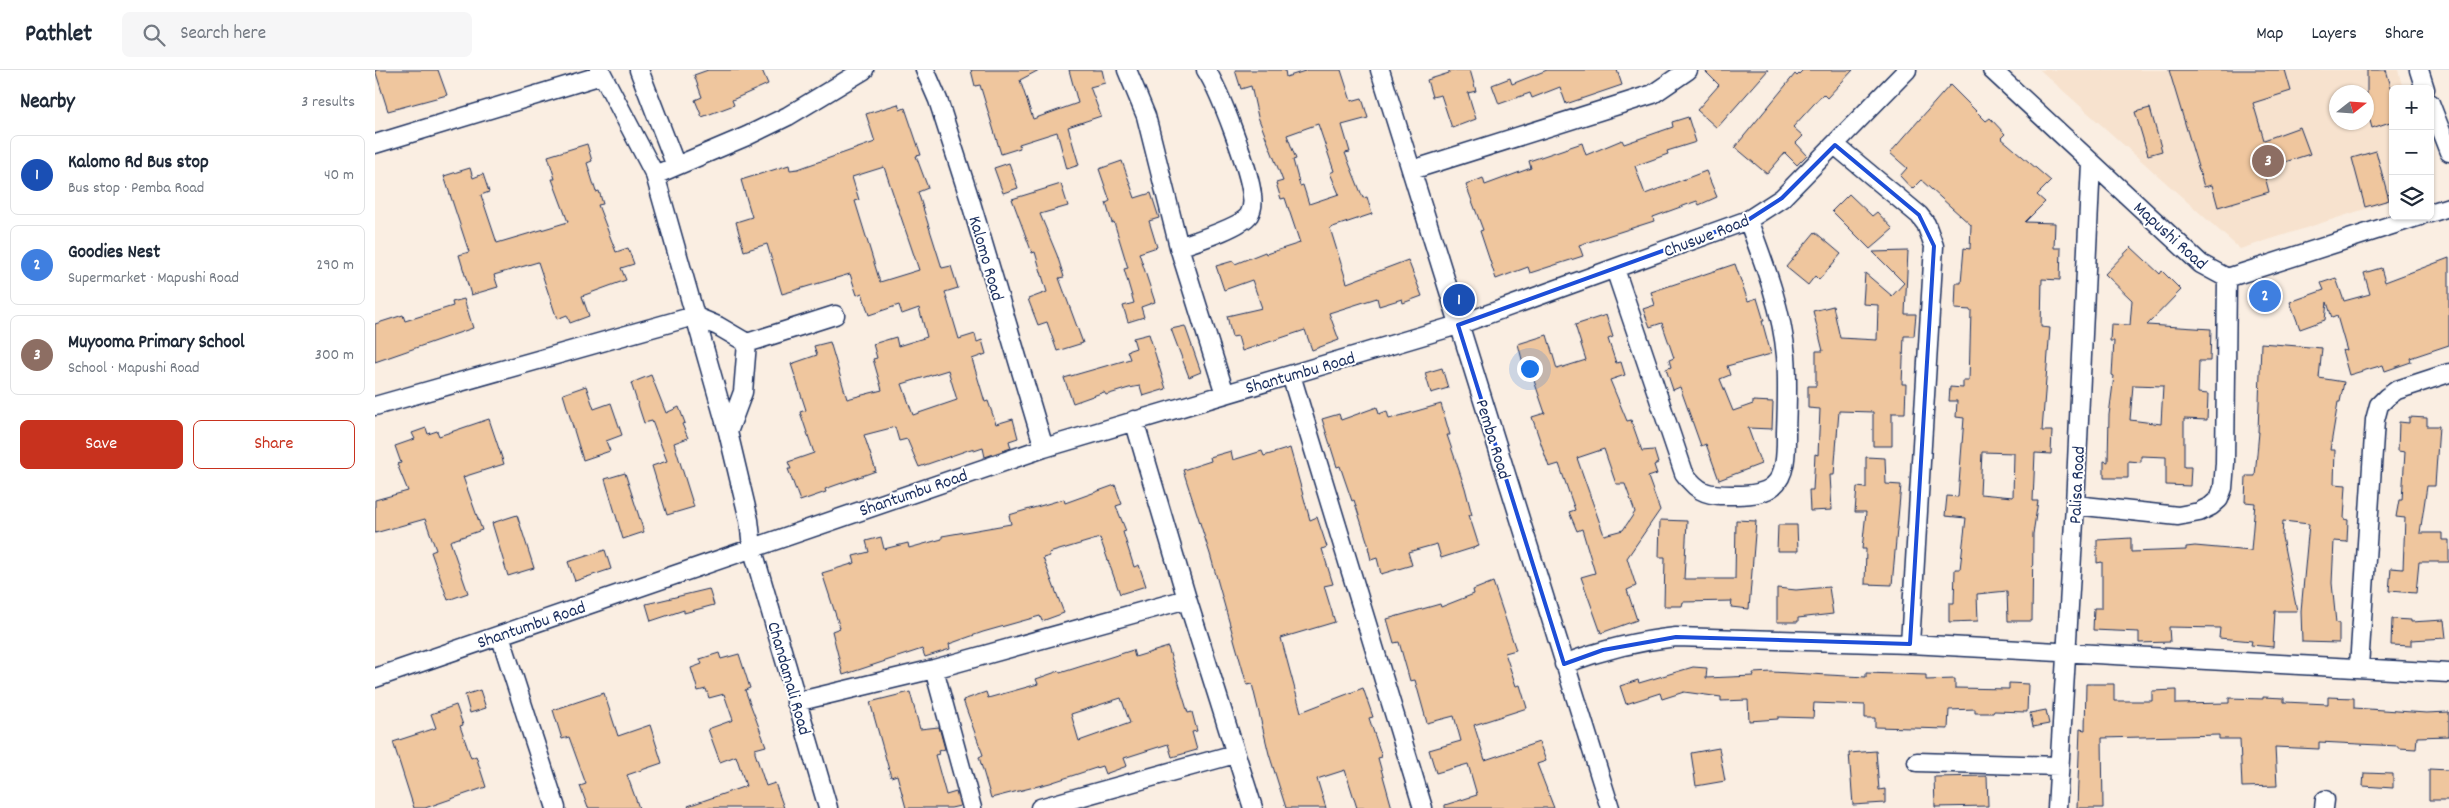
<!DOCTYPE html>
<html lang="en">
<head>
<meta charset="utf-8">
<style>
  body { margin:0; font-family:Dekko,sans-serif; background:#f6f6f7; color:#1f2937 }
  .controls { position:absolute; right:15px; top:15px; display:grid; overflow:hidden; border-radius:8px; box-shadow:0 1px 4px #0004 }
  .controls button { width:45px; height:45px; display:grid; place-items:center; padding:0; border:0; border-bottom:1px solid #e0e1e3; background:#fff; color:#1f2937; font:25px sans-serif }
  .compass { position:absolute; left:1954px; top:15px; width:45px; height:45px; border-radius:50%; background:#fff; box-shadow:0 1px 4px #0004; rotate:73deg }
  .you { position:absolute; left:1154px; top:298px; width:18px; height:18px; margin:-12px; border:4px solid #fff; border-radius:50%; background:#1a73e8; box-shadow:0 0 0 8px #1a73e833 }
  .badge { display:grid; place-items:center; width:32px; height:32px; border-radius:50%; background:#c8321e; color:#fff; font-size:16px; font-weight:700 }
  .pin { position:absolute; translate:-50% -50%; border:2px solid #fff; box-shadow:0 1px 5px #0006 }
  .list { margin:0; padding:0; list-style:none }
  h2 { display:flex; justify-content:space-between; align-items:center; height:65px; margin:0; padding:0 20px; font-size:21px }
  h2 small { font-size:16px; font-weight:400; color:#747a83 }
  .list li { display:grid; grid-template-columns:32px 1fr auto; gap:15px; align-items:center; box-sizing:border-box; height:80px; margin:0 10px 10px; padding:0 10px; border:1px solid #e0e1e3; border-radius:8px }
  .list b { display:block; font-size:19px; white-space:nowrap }
  .list p { margin:0; font-size:16px; white-space:nowrap; color:#747a83 }
  .list em { font-size:16px; font-style:normal; color:#747a83 }
  .actions { display:flex; gap:10px; padding:15px 20px }
  .actions a { flex:1; padding:11px 0; border:1px solid #c8321e; border-radius:8px; text-align:center; font-size:18px; color:#c8321e }
  .actions .main { background:#c8321e; color:#fff }
  .icon { flex:none; width:28px; height:28px; fill:none; stroke:currentColor; stroke-width:2; stroke-linecap:round; stroke-linejoin:round }
  .map { position:relative; flex:none; width:2074px; height:738px; overflow:hidden }
  header { display:flex; align-items:center; gap:30px; box-sizing:border-box; height:70px; padding:0 25px; background:#fff; border-bottom:1px solid #e0e1e3 }
  header strong { font-size:24px }
  nav { display:flex; gap:28px; margin-inline-start:auto; font-size:18px }
  .search { width:350px; height:45px; background:#f6f6f7; display:flex; align-items:center; gap:12px; box-sizing:border-box; padding:0 18px; border-radius:8px; color:#747a83; font-size:19px }
  main { display:flex }
  aside { flex:1; background:#fff }
  .map>svg:first-child { display:block }
</style>
</head>
<body>
<header>
<strong>Pathlet</strong>
<div class="search"><svg class="icon" aria-label="search" viewBox="0 0 24 24"><circle cx="10" cy="10" r="6"/><path d="M15 15l6 6"/></svg>Search here</div>
<nav><a>Map</a><a>Layers</a><a>Share</a></nav>
</header>
<main>
<aside>
<h2>Nearby<small>3 results</small></h2>
<ul class="list">
<li><span class="badge" style="background:#1a4fb4">1</span><div><b>Kalomo Rd Bus stop</b><p>Bus stop · Pemba Road</p></div><em>40 m</em></li>
<li><span class="badge" style="background:#3f7fe0">2</span><div><b>Goodies Nest</b><p>Supermarket · Mapushi Road</p></div><em>290 m</em></li>
<li><span class="badge" style="background:#8d6e63">3</span><div><b>Muyooma Primary School</b><p>School · Mapushi Road</p></div><em>300 m</em></li>
</ul>
<div class="actions"><a class="main">Save</a><a>Share</a></div>
</aside>
<div class="map">
<svg width="2074" height="738" viewBox="0 0 2074 738">
  <rect width="100%" height="100%" fill="#faeee2"/>
  <filter id="ink" filterUnits="userSpaceOnUse"><feTurbulence type="fractalNoise" baseFrequency=".02" numOctaves="2"/><feDisplacementMap in="SourceGraphic" scale="10" xChannelSelector="R" yChannelSelector="G"/><feConvolveMatrix kernelMatrix="1 2 1 2 8 2 1 2 1" color-interpolation-filters="sRGB"/></filter>
  <g filter="url(#ink)">
    <path fill="#f7e2ce" fill-rule="evenodd" d="M 1665,0 L 2023,0 L 2028,19 L 2018,19 L 2018,130 L 1865,179 ZM 1962,22 L 1992,22 L 1992,52 L 1962,52 Z"/>
    <path fill="#efc69e" stroke="#1b2f5e" fill-rule="evenodd" d="M 0,0 L 63,0 L 72,25 L 13,41 Z
      M 333,0 L 387,0 L 393,14 L 357,30 L 359,35 L 327,47 L 320,30 L 327,27 L 319,5 Z
      M 596,0 L 664,0 L 645,10 L 658,49 L 703,33 L 694,0 L 727,0 L 730,13 L 715,17 L 726,46 L 693,57 L 704,95 L 692,99 L 682,62 L 644,74 L 645,78 L 626,84 L 605,15 L 600,16 Z
      M 860,0 L 910,0 L 911,7 L 933,0 L 966,0 L 976,31 L 987,28 L 993,48 L 967,55 L 975,82 L 970,83 L 988,128 L 992,127 L 997,144 L 955,158 L 972,213 L 1033,190 L 1047,226 L 1028,233 L 1027,229 L 1004,236 L 1002,228 L 954,243 L 964,270 L 937,280 L 930,260 L 867,281 L 863,266 L 857,267 L 852,246 L 887,238 L 877,210 L 849,220 L 841,196 L 858,191 L 860,194 L 890,182 L 891,184 L 925,173 L 910,128 L 906,129 L 901,113 L 908,111 L 883,47 L 876,16 L 866,19 ZM 943,54 L 959,101 L 955,103 L 964,124 L 934,134 L 928,115 L 925,116 L 918,90 L 921,89 L 912,65 Z
      M 1074,0 L 1095,0 L 1101,21 L 1093,23 L 1101,49 L 1077,58 L 1066,25 L 1057,27 L 1052,10 L 1074,3 Z
      M 1172,0 L 1242,0 L 1247,15 L 1191,34 L 1185,17 L 1157,28 L 1155,23 L 1124,34 L 1117,15 L 1135,8 L 1137,14 Z
      M 1329,0 L 1393,0 L 1342,58 L 1322,40 L 1344,15 Z
      M 1428,0 L 1478,0 L 1452,28 L 1448,24 L 1418,57 L 1428,66 L 1421,73 L 1432,85 L 1422,95 L 1410,83 L 1392,104 L 1360,77 L 1420,4 L 1422,6 Z
      M 1794,0 L 1910,0 L 1916,21 L 1878,33 L 1889,70 L 1925,57 L 1935,84 L 1888,99 L 1894,122 L 1843,137 L 1837,115 L 1829,117 Z
      M 1992,0 L 2011,0 L 2018,23 L 2018,51 L 1997,58 L 1992,40 Z
      M 1575,15 L 1611,51 L 1615,48 L 1630,64 L 1626,68 L 1676,111 L 1662,125 L 1670,132 L 1650,152 L 1680,153 L 1679,178 L 1686,178 L 1685,210 L 1667,209 L 1666,257 L 1675,258 L 1667,361 L 1677,361 L 1676,384 L 1660,383 L 1658,431 L 1663,431 L 1658,464 L 1657,551 L 1633,551 L 1632,521 L 1602,524 L 1603,551 L 1574,552 L 1574,533 L 1579,533 L 1580,499 L 1585,499 L 1591,448 L 1570,446 L 1572,426 L 1583,427 L 1589,348 L 1581,347 L 1582,331 L 1574,331 L 1575,317 L 1588,318 L 1588,311 L 1594,311 L 1596,240 L 1580,239 L 1581,213 L 1586,213 L 1589,178 L 1595,179 L 1596,155 L 1546,110 L 1537,119 L 1525,106 L 1532,98 L 1515,83 ZM 1607,382 L 1639,383 L 1638,427 L 1605,424 Z
      M 523,34 L 525,40 L 530,38 L 546,85 L 541,86 L 553,118 L 543,122 L 567,198 L 576,196 L 583,218 L 570,222 L 584,269 L 600,264 L 602,272 L 607,270 L 611,284 L 597,289 L 610,332 L 613,331 L 621,354 L 638,349 L 643,368 L 634,371 L 636,378 L 610,387 L 608,378 L 599,381 L 599,378 L 544,397 L 532,369 L 524,371 L 520,357 L 489,365 L 501,401 L 450,419 L 451,422 L 425,431 L 413,399 L 416,399 L 413,392 L 439,383 L 425,342 L 431,340 L 416,294 L 442,285 L 439,276 L 455,272 L 472,329 L 507,320 L 498,289 L 502,288 L 498,274 L 521,267 L 523,276 L 552,267 L 544,238 L 527,244 L 524,235 L 494,245 L 487,223 L 482,225 L 475,204 L 407,224 L 392,174 L 369,181 L 361,152 L 377,147 L 366,110 L 414,95 L 415,100 L 423,99 L 500,72 L 491,44 ZM 509,97 L 544,200 L 505,212 L 480,131 L 484,130 L 477,107 ZM 573,300 L 582,330 L 538,345 L 527,314 Z
      M 1775,38 L 1787,81 L 1773,85 L 1760,42 Z
      M 1313,47 L 1321,72 L 1292,81 L 1293,84 L 1260,96 L 1270,124 L 1331,101 L 1342,127 L 1324,135 L 1322,131 L 1278,147 L 1279,151 L 1204,175 L 1208,186 L 1155,203 L 1153,197 L 1121,209 L 1105,161 L 1108,160 L 1091,115 L 1108,108 L 1110,115 L 1156,98 L 1154,91 L 1207,73 L 1211,85 L 1247,70 L 1249,74 L 1298,57 L 1297,52 Z
      M 212,74 L 217,91 L 212,93 L 221,122 L 224,121 L 228,134 L 223,135 L 241,182 L 253,178 L 259,194 L 246,198 L 251,210 L 207,226 L 214,246 L 195,253 L 192,245 L 182,249 L 163,192 L 119,205 L 123,217 L 96,225 L 84,185 L 94,182 L 69,106 L 95,98 L 98,108 L 108,104 L 114,122 L 106,125 L 122,173 L 193,152 L 177,109 L 180,109 L 173,86 Z
      M 2001,81 L 2014,130 L 1990,137 L 1977,88 Z
      M 747,91 L 760,128 L 776,123 L 784,148 L 774,151 L 782,177 L 764,183 L 780,232 L 766,237 L 769,247 L 753,252 L 748,236 L 759,233 L 749,199 L 753,198 L 739,152 L 737,153 L 731,133 L 735,131 L 724,99 Z
      M 634,93 L 643,118 L 628,123 L 619,98 Z
      M 686,114 L 693,136 L 665,144 L 682,185 L 689,207 L 684,208 L 708,273 L 682,281 L 672,252 L 663,255 L 653,229 L 672,222 L 660,182 L 657,183 L 637,129 Z
      M 1474,124 L 1497,146 L 1502,142 L 1518,159 L 1495,179 L 1457,141 Z
      M 1440,162 L 1466,184 L 1444,210 L 1440,206 L 1433,215 L 1411,197 Z
      M 1756,177 L 1785,204 L 1787,201 L 1806,220 L 1772,255 L 1836,259 L 1835,291 L 1824,291 L 1823,323 L 1833,324 L 1832,350 L 1809,349 L 1809,397 L 1816,397 L 1815,416 L 1791,415 L 1791,387 L 1766,386 L 1766,392 L 1753,391 L 1753,408 L 1729,408 L 1729,391 L 1733,392 L 1734,345 L 1739,306 L 1737,305 L 1739,271 L 1735,271 L 1736,254 L 1755,255 L 1757,230 L 1730,204 ZM 1758,315 L 1788,316 L 1786,354 L 1755,350 Z
      M 1533,181 L 1530,244 L 1541,244 L 1539,266 L 1529,266 L 1527,314 L 1531,314 L 1530,343 L 1517,343 L 1517,376 L 1498,376 L 1498,342 L 1464,341 L 1459,405 L 1455,405 L 1457,440 L 1435,441 L 1434,420 L 1438,420 L 1440,384 L 1443,385 L 1445,339 L 1433,338 L 1433,316 L 1441,316 L 1441,281 L 1448,281 L 1438,241 L 1458,236 L 1465,268 L 1502,270 L 1503,235 L 1488,234 L 1490,203 L 1517,226 L 1529,213 L 1498,182 Z
      M 2074,188 L 2074,275 L 2035,288 L 2036,292 L 2010,301 L 2008,295 L 1974,305 L 1967,280 L 1972,281 L 1962,246 L 1957,248 L 1952,232 L 1950,250 L 1925,259 L 1915,232 L 1949,220 L 1946,213 L 1961,208 L 1969,231 L 1995,224 L 1989,203 L 2006,198 L 2010,212 Z
      M 1360,194 L 1373,231 L 1382,228 L 1389,251 L 1387,251 L 1396,284 L 1352,296 L 1355,305 L 1345,309 L 1358,341 L 1378,334 L 1378,331 L 1398,332 L 1397,359 L 1373,358 L 1386,394 L 1344,410 L 1331,374 L 1326,376 L 1305,317 L 1298,320 L 1291,299 L 1296,297 L 1294,290 L 1299,288 L 1287,253 L 1275,257 L 1268,239 L 1280,235 L 1276,222 Z
      M 89,229 L 98,258 L 0,292 L 0,254 L 28,245 L 30,251 L 78,236 L 77,232 Z
      M 1231,245 L 1238,267 L 1233,269 L 1241,293 L 1246,292 L 1250,305 L 1235,310 L 1252,351 L 1256,350 L 1267,381 L 1279,380 L 1283,393 L 1279,395 L 1282,404 L 1273,407 L 1285,440 L 1252,488 L 1261,516 L 1252,520 L 1262,550 L 1226,563 L 1206,507 L 1220,503 L 1207,459 L 1202,461 L 1194,442 L 1200,440 L 1184,394 L 1174,397 L 1157,347 L 1170,343 L 1154,296 L 1149,297 L 1143,274 L 1172,265 L 1182,299 L 1211,290 L 1200,255 ZM 1229,379 L 1241,414 L 1250,414 L 1260,442 L 1248,460 L 1229,465 L 1202,388 Z
      M 810,256 L 826,302 L 814,307 L 796,259 Z
      M 774,264 L 791,319 L 768,326 L 765,316 L 754,318 L 731,325 L 729,322 L 698,333 L 689,308 L 755,289 L 752,281 L 761,278 L 758,268 Z
      M 1886,273 L 1947,278 L 1944,308 L 1969,312 L 1965,332 L 1963,332 L 1955,380 L 1960,380 L 1959,414 L 1971,415 L 1969,449 L 1973,450 L 1972,472 L 1959,471 L 1957,513 L 1961,553 L 1964,553 L 1964,573 L 1927,572 L 1926,541 L 1934,454 L 1908,451 L 1907,467 L 1922,541 L 1900,541 L 1898,577 L 1876,575 L 1877,571 L 1844,568 L 1845,558 L 1794,557 L 1795,572 L 1764,573 L 1764,562 L 1718,560 L 1719,538 L 1727,538 L 1727,492 L 1722,493 L 1722,470 L 1756,468 L 1756,482 L 1811,480 L 1811,477 L 1820,476 L 1876,481 L 1880,433 L 1870,432 L 1871,406 L 1880,406 L 1884,362 L 1883,362 Z
      M 1067,298 L 1073,318 L 1056,323 L 1050,303 Z
      M 276,305 L 291,343 L 304,337 L 310,353 L 307,354 L 313,368 L 299,373 L 319,437 L 292,445 L 277,396 L 292,391 L 277,351 L 269,353 L 256,313 Z
      M 211,316 L 219,339 L 236,333 L 247,365 L 231,371 L 235,381 L 208,390 L 188,324 Z
      M 1066,334 L 1075,365 L 1072,365 L 1090,418 L 1097,445 L 1094,445 L 1104,476 L 1066,488 L 1062,474 L 1033,482 L 1037,495 L 1006,504 L 1002,488 L 996,490 L 993,477 L 994,477 L 979,430 L 977,431 L 965,396 L 962,397 L 947,349 L 964,344 L 966,350 L 1002,337 L 1004,344 L 1012,341 L 1014,349 Z
      M 2034,347 L 2052,348 L 2052,356 L 2064,356 L 2060,416 L 2052,416 L 2045,463 L 2067,463 L 2067,470 L 2074,470 L 2074,492 L 2044,492 L 2041,523 L 2014,521 L 2016,498 L 2028,499 L 2030,448 L 2021,447 L 2024,430 L 2027,430 L 2030,382 L 2023,381 L 2024,352 L 2034,353 Z
      M 114,349 L 129,394 L 88,407 L 107,460 L 75,471 L 93,523 L 73,530 L 56,482 L 61,480 L 50,449 L 0,463 L 0,430 L 33,421 L 22,394 L 26,393 L 20,376 L 40,369 L 37,363 L 51,358 L 53,364 L 62,361 L 64,366 Z
      M 915,378 L 935,450 L 942,447 L 952,477 L 947,479 L 958,514 L 949,516 L 960,552 L 906,568 L 926,642 L 988,618 L 998,647 L 994,648 L 1007,687 L 1003,688 L 1017,738 L 982,738 L 970,700 L 942,709 L 951,738 L 911,738 L 894,684 L 877,614 L 872,615 L 835,484 L 808,400 L 836,391 L 835,387 L 856,381 L 858,390 L 887,381 L 889,386 Z
      M 1491,387 L 1510,388 L 1511,414 L 1526,415 L 1517,515 L 1490,514 L 1491,479 L 1487,479 L 1491,442 L 1480,442 L 1482,417 L 1491,418 Z
      M 250,403 L 269,462 L 248,469 L 230,409 Z
      M 740,415 L 747,434 L 741,436 L 751,461 L 748,462 L 759,497 L 764,495 L 771,516 L 745,524 L 725,468 L 674,483 L 675,486 L 668,488 L 689,543 L 667,551 L 665,546 L 608,562 L 574,574 L 575,579 L 550,587 L 547,579 L 468,605 L 457,561 L 465,558 L 447,503 L 480,493 L 478,486 L 494,482 L 491,471 L 506,467 L 509,479 L 533,473 L 534,478 L 567,469 L 567,466 L 636,454 L 634,445 L 689,429 L 690,433 Z
      M 142,445 L 159,498 L 133,506 L 117,453 Z
      M 1285,450 L 1312,451 L 1309,509 L 1360,509 L 1361,450 L 1381,451 L 1374,539 L 1356,537 L 1357,531 L 1308,532 L 1307,536 L 1289,536 L 1290,487 L 1284,487 Z
      M 1403,455 L 1422,455 L 1423,481 L 1402,481 Z
      M 230,480 L 236,499 L 200,511 L 193,492 Z
      M 1118,512 L 1141,580 L 1130,583 L 1141,616 L 1145,615 L 1152,638 L 1099,655 L 1110,690 L 1164,672 L 1171,691 L 1162,694 L 1179,738 L 1070,738 L 1070,735 L 1102,725 L 1093,694 L 1061,703 L 1054,680 L 1086,671 L 1079,646 L 1052,653 L 1040,610 L 1035,611 L 1024,572 L 1019,573 L 1012,549 L 1065,534 L 1066,537 L 1099,524 L 1098,520 Z
      M 1454,517 L 1458,544 L 1423,548 L 1423,552 L 1402,552 L 1402,518 L 1421,520 Z
      M 334,519 L 339,535 L 309,543 L 309,540 L 276,551 L 271,534 Z
      M 2017,549 L 2036,550 L 2036,552 L 2069,550 L 2071,568 L 2036,570 L 2036,576 L 2016,575 Z
      M 793,577 L 813,643 L 817,642 L 822,661 L 817,662 L 822,680 L 797,687 L 793,674 L 749,688 L 752,696 L 730,704 L 727,696 L 675,713 L 616,728 L 604,687 L 608,685 L 588,630 L 611,622 L 613,628 L 663,614 L 661,609 L 684,601 L 685,603 L 758,580 L 760,587 ZM 746,628 L 755,653 L 704,671 L 696,644 Z
      M 344,583 L 346,589 L 364,584 L 375,618 L 370,620 L 391,676 L 380,679 L 380,683 L 391,716 L 400,713 L 409,738 L 314,738 L 313,736 L 371,716 L 361,686 L 345,692 L 333,659 L 358,650 L 349,624 L 334,628 L 331,619 L 323,621 L 316,598 L 327,594 L 325,589 Z
      M 1318,597 L 1332,598 L 1331,608 L 1379,606 L 1378,603 L 1397,602 L 1491,607 L 1491,603 L 1551,605 L 1551,610 L 1580,609 L 1580,618 L 1634,619 L 1634,613 L 1653,614 L 1652,642 L 1619,641 L 1618,643 L 1600,643 L 1600,639 L 1574,640 L 1573,659 L 1500,657 L 1500,648 L 1490,648 L 1490,635 L 1439,633 L 1438,648 L 1403,647 L 1403,649 L 1374,651 L 1373,630 L 1346,631 L 1346,627 L 1309,622 L 1287,629 L 1285,623 L 1251,634 L 1245,616 L 1263,610 L 1264,613 Z
      M 1711,614 L 1739,614 L 1739,631 L 1777,631 L 1777,621 L 1801,620 L 1801,634 L 1854,633 L 1854,628 L 1888,629 L 1888,627 L 1909,628 L 1909,632 L 1953,634 L 1953,627 L 1979,628 L 1979,638 L 2051,643 L 2074,642 L 2074,666 L 2042,667 L 2041,679 L 2023,678 L 2023,676 L 1944,672 L 1944,679 L 1900,677 L 1902,716 L 1867,717 L 1865,669 L 1844,669 L 1844,665 L 1727,668 L 1728,738 L 1702,738 L 1705,659 L 1710,660 Z
      M 105,620 L 111,638 L 95,643 L 90,625 Z
      M 535,622 L 545,659 L 564,657 L 570,679 L 563,681 L 564,684 L 560,685 L 571,725 L 581,722 L 585,736 L 576,738 L 531,738 L 522,705 L 516,707 L 495,632 Z
      M 229,623 L 243,666 L 275,655 L 287,693 L 252,705 L 264,738 L 213,738 L 205,716 L 211,714 L 194,667 L 187,669 L 178,640 Z
      M 81,635 L 88,655 L 85,656 L 96,688 L 101,686 L 111,717 L 50,738 L 39,738 L 18,672 L 61,658 L 56,644 Z
      M 1671,640 L 1674,654 L 1658,657 L 1655,643 Z
      M 1344,678 L 1350,711 L 1321,716 L 1316,683 Z
      M 1501,681 L 1504,720 L 1510,719 L 1510,733 L 1478,735 L 1474,683 Z
      M 2054,699 L 2074,700 L 2074,730 L 2054,730 Z
      M 1989,703 L 2018,704 L 2018,718 L 1988,716 Z
      M 1612,706 L 1613,736 L 1560,737 L 1559,707 Z"/>
    <g fill="none" stroke-linecap="round" stroke-linejoin="round">
      <g stroke="#1b2f5e" stroke-width="21">
        <path id="minor" d="M 225,0 L 280,105 L 353,362 L 374,450 L 377,477 L 453,738
          M 264,0 L 301,96
          M 550,0 L 563,30 L 596,133 L 669,378
          M 752,0 L 771,46 L 804,177 L 850,324
          M 1005,0 L 1235,738
          M 1617,0 L 1826,194 L 1852,208 L 2045,146
          M 2044,0 L 2050,19
          M 2055,33 L 2074,82
          M 0,74 L 227,5
          M 1460,75 L 1544,145 L 1551,154 L 1559,176 L 1535,574
          M 1037,100 L 1278,24 L 1313,0
          M 280,105 L 372,66 L 413,46 L 489,0
          M 2055,143 L 2074,137
          M 804,177 C 818,172 866,157 874,145 C 877,140 878,132 877,126 C 875,101 845,21 831,0
          M 1240,199 L 1309,403 C 1325,426 1335,425 1361,425 C 1373,425 1389,424 1398,416 C 1412,405 1411,379 1411,362 C 1412,337 1413,311 1411,286 C 1407,239 1389,193 1373,150
          M 372,273 L 460,245
          M 916,305 L 1048,738
          M 0,336 L 319,246 L 343,256 L 372,273
          M 759,350 L 812,529 L 878,738
          M 353,362 L 368,322 L 372,273
          M 1700,435 L 1803,446 L 1824,442 L 1836,436 L 1844,429 L 1848,418 L 1850,393 L 1852,208
          M 125,565 L 181,738
          M 1189,594 C 1226,580 1262,571 1301,567 L 1535,574 L 2074,603
          M 1984,597 L 2000,350 L 2004,335 L 2012,327 L 2022,320 L 2074,303
          M 559,599 L 597,738
          M 0,608 L 669,378 L 1083,255 L 1373,150 L 1407,128 L 1532,0
          M 421,632 L 559,599 L 812,529
          M 1542,692 L 1684,696
          M 665,738 L 860,684
          M 1682,738 L 1700,435 L 1716,93
          M 1949,738 L 1950,730"/>
      </g>
      <use href="#minor" stroke="#fff" stroke-width="18"/>
    </g>
  </g>
  <path fill="none" stroke="#1d4ed8" stroke-width="4" stroke-linejoin="round" d="M 1460,75 L 1544,145 L 1559,176 L 1535,574 L 1301,567 L 1228,580 L 1189,594 L 1083,255 L 1373,150 L 1407,128 Z"/>
  <g text-anchor="middle" stroke-width="4" stroke-linejoin="round" paint-order="stroke">
    <g font-size="18" fill="#1b2f5e" stroke="#fff">
      <text transform="translate(1331 165) rotate(-21)" y="6">Chuswe Road</text>
      <text transform="translate(1796 165) rotate(42)" y="6">Mapushi Road</text>
      <text transform="translate(612 188) rotate(74)" y="6">Kalomo Road</text>
      <text transform="translate(925 302) rotate(-16)" y="6">Shantumbu Road</text>
      <text transform="translate(1119 369) rotate(73)" y="6">Pemba Road</text>
      <text transform="translate(1701 415) rotate(-87)" y="6">Palisa Road</text>
      <text transform="translate(538 422) rotate(-19)" y="6">Shantumbu Road</text>
      <text transform="translate(156 554) rotate(-19)" y="6">Shantumbu Road</text>
      <text transform="translate(415 608) rotate(74)" y="6">Chandamali Road</text>
    </g>
  </g>
</svg>
<div class="controls">
<button>+</button>
<button>−</button>
<button><svg class="icon" aria-label="layers" viewBox="0 0 24 24"><path d="M12 4l9 5-9 5-9-5zM3 14l9 5 9-5"/></svg></button>
</div>
<svg class="compass" viewBox="-18 -18 36 36"><path d="M0-13l5 13h-10z" fill="#e53935"/><path d="M0 13l5-13h-10z" fill="#747a83"/></svg>
<div class="you"></div>
<div class="pin badge" style="left:1084px;top:230px;background:#1a4fb4">1</div>
<div class="pin badge" style="left:1890px;top:226px;background:#3f7fe0">2</div>
<div class="pin badge" style="left:1893px;top:91px;background:#8d6e63">3</div>
</div>
</main>
</body>
</html>
